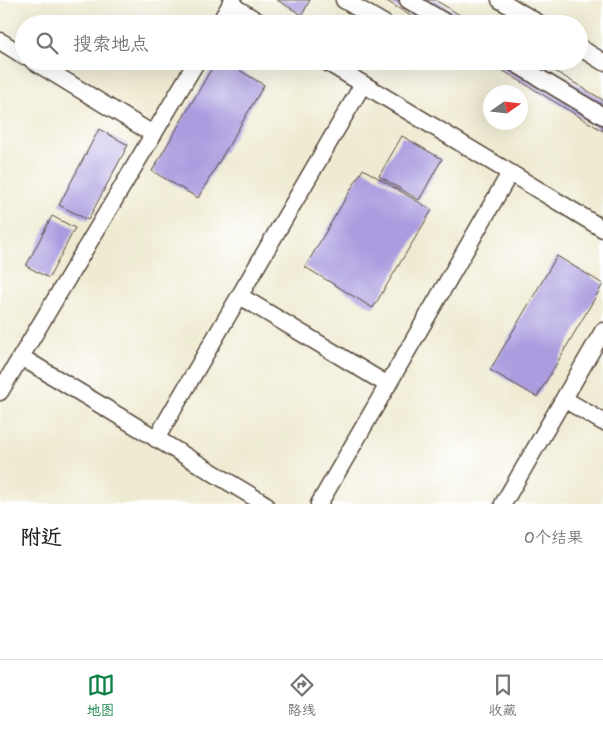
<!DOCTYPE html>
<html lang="zh">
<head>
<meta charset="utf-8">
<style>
  body { margin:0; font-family:"Shantell Sans","LXGW WenKai TC",sans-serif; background:#f6f6f6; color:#222 }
  .compass { position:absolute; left:483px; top:85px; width:45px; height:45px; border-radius:50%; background:#fff; box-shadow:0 5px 20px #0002; rotate:76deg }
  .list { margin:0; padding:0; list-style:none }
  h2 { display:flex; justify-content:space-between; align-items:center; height:65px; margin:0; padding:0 20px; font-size:21px }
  h2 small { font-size:16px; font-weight:400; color:#767676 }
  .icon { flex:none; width:28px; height:28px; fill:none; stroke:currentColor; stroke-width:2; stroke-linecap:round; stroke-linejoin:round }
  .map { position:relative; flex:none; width:603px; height:504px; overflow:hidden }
  .search { position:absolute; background:#fff; box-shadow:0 5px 20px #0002; left:15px; right:15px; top:15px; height:55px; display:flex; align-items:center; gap:12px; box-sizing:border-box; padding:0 18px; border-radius:28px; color:#767676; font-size:19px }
  .sheet { height:155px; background:#fff }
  nav { display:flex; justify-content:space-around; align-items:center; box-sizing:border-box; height:70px; border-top:1px solid #e0e0e0; background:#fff; font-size:14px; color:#767676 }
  nav a { display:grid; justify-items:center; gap:2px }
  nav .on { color:#0b8043 }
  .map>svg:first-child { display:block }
</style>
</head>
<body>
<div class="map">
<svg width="603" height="504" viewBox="0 0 603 504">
  <rect width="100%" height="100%" fill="#fff"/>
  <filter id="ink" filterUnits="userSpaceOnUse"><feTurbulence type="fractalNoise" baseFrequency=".02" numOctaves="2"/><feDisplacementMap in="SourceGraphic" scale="10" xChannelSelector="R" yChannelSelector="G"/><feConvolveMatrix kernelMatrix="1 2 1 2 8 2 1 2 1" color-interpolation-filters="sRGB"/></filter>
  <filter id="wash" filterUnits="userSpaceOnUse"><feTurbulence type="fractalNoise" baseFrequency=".0096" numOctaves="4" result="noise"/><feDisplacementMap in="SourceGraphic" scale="20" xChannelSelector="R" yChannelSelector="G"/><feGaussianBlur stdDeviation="1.12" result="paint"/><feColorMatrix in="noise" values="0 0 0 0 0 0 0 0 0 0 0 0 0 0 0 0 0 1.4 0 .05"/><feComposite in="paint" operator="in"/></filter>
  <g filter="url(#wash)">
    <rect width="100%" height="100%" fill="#efebd3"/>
    <g id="blocks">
      <path fill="#aa9cdf" d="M 277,0 L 310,0 L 302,15 Z
        M 385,0 L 435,0 L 475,24 L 424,24 Z
        M 216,61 L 224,61 L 264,85 L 198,198 L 152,171 Z
        M 487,61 L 538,61 L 603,100 L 603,131 Z
        M 99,129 L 128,145 L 88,220 L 59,205 Z
        M 402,136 L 442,159 L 419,200 L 379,176 Z
        M 363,169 L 432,210 L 373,308 L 305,267 Z
        M 52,216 L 75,228 L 49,278 L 26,266 Z
        M 557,256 L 603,284 L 537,397 L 490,370 Z"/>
    </g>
  </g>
  <g filter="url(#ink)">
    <use href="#blocks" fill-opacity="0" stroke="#564739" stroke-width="1"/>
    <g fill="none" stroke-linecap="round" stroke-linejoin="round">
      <g stroke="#564739" stroke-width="19">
        <path id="minor" d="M 344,0 L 385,24
          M 408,0 L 448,24
          M 500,0 L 540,24
          M 230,4 L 262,24
          M 219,24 L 233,0
          M 0,41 L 24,56
          M 579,47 L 603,62
          M 33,61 L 153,134
          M 325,61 L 603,229
          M 511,61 L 603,116
          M 240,296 L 388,385
          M 21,357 L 265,504
          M 0,392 L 197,61
          M 564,399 L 603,422
          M 156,439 L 363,84
          M 319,504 L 510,173
          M 503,504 L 603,331"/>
      </g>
      <use href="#minor" stroke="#fff" stroke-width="16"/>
    </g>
  </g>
</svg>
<svg class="compass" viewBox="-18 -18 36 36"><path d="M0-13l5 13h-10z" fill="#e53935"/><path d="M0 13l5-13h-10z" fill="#767676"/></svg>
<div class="search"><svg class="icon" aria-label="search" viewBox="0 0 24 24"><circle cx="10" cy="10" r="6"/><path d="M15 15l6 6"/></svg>搜索地点</div>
</div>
<section class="sheet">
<h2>附近<small>0个结果</small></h2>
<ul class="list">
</ul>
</section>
<nav>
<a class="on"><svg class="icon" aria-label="map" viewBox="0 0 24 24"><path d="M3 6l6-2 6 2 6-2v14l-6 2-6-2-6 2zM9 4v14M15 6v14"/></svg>地图</a>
<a><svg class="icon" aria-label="directions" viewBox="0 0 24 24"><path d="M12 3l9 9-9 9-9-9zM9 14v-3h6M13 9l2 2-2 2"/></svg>路线</a>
<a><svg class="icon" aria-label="saved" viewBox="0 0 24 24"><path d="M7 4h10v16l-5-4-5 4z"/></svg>收藏</a>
</nav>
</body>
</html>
